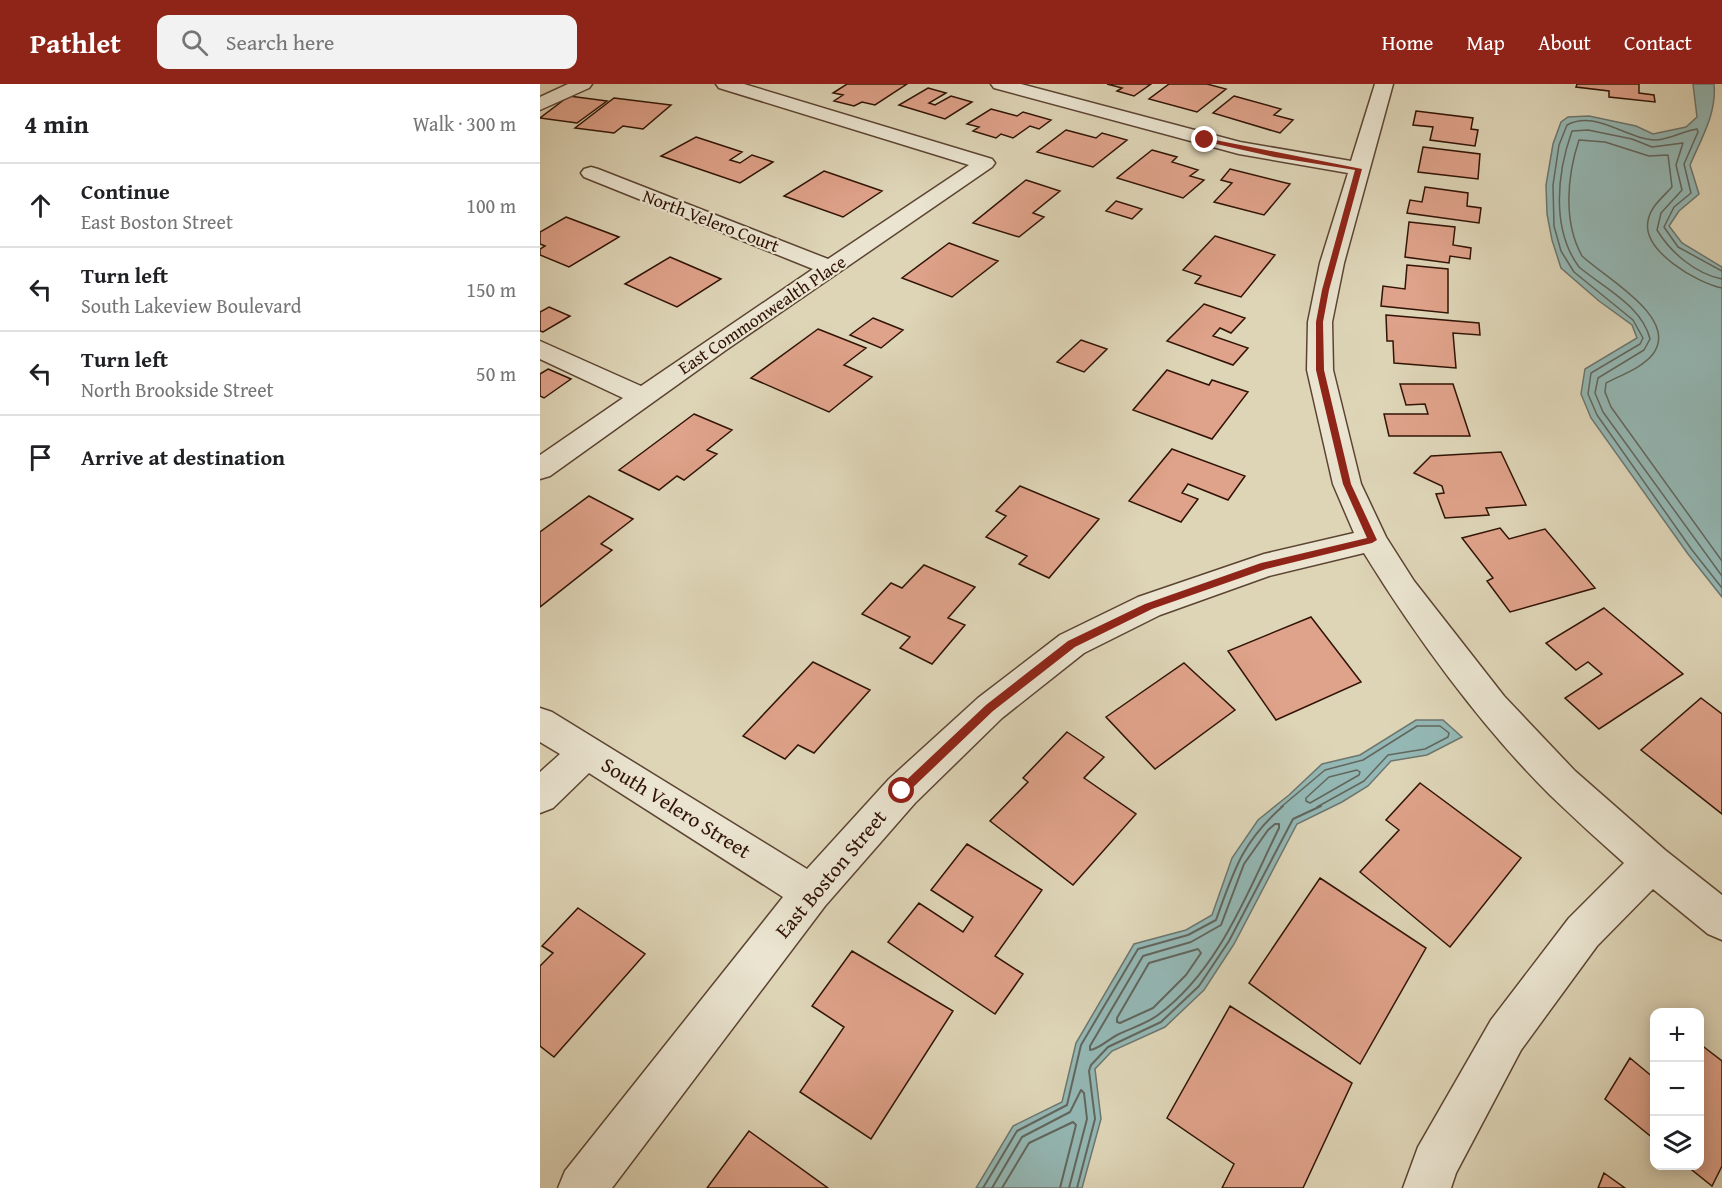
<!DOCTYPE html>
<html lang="en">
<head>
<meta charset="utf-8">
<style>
  body { margin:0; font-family:"Gentium Book Plus",serif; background:#f2f2f2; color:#202124 }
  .controls { position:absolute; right:18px; bottom:18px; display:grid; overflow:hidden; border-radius:12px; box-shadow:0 3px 15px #0003 }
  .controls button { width:54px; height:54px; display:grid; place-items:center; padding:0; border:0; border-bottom:2px solid #e0e0e0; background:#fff; color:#202124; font:30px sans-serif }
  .stop { position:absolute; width:18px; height:18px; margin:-14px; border:4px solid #8f2418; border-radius:50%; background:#fff }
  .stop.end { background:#8f2418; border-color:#fff; box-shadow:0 2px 6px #0008 }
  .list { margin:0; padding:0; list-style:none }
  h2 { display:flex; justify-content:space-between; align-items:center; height:78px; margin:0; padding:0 24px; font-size:26px }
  h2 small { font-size:20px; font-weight:400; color:#757577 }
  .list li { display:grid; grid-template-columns:39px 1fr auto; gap:18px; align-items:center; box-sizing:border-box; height:84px; padding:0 24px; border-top:2px solid #e0e0e0 }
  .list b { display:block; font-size:22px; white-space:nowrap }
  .list p { margin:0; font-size:20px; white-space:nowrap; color:#757577 }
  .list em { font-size:20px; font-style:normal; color:#757577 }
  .icon { flex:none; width:33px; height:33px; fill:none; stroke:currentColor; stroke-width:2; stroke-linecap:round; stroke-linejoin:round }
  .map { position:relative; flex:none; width:1182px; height:1104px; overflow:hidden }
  header { display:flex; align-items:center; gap:36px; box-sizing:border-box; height:84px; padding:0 30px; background:#8f2418; color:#fff }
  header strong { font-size:28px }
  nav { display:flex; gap:33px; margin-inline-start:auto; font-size:21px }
  .search { width:420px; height:54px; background:#f2f2f2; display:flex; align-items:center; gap:15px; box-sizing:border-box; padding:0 21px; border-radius:12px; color:#757577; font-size:22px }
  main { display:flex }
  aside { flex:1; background:#fff }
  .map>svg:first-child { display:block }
</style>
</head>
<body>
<header>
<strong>Pathlet</strong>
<div class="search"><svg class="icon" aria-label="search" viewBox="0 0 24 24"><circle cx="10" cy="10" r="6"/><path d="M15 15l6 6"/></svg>Search here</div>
<nav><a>Home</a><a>Map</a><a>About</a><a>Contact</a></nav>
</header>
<main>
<aside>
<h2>4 min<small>Walk · 300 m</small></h2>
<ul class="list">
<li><svg class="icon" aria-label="ahead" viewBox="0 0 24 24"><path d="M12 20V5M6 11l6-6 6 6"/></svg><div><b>Continue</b><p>East Boston Street</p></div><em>100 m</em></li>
<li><svg class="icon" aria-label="left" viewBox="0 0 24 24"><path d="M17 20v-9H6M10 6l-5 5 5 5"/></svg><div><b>Turn left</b><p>South Lakeview Boulevard</p></div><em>150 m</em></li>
<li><svg class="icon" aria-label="left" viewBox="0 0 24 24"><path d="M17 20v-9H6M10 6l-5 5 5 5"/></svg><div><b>Turn left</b><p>North Brookside Street</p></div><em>50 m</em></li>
<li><svg class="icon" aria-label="arrive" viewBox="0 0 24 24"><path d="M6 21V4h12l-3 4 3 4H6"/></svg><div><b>Arrive at destination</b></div></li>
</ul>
</aside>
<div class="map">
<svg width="1182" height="1104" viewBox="0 0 1182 1104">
  <rect width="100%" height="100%" fill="#ded5b7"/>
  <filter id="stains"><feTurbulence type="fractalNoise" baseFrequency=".00333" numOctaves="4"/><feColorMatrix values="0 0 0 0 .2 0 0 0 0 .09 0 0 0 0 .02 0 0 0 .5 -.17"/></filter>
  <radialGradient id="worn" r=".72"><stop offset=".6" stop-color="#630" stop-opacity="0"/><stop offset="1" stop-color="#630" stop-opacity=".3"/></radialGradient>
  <path fill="#94b8b5" stroke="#6c766f" stroke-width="1.5" d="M 1153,0 L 1174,0 C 1177,29 1161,55 1150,81 L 1159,110 L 1139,127 L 1129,142 L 1142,159 L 1182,183 L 1182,513 L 1148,470 L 1051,334 L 1041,310 L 1045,285 L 1097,254 L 1092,241 L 1059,217 L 1021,184 L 1012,156 L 1007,130 L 1006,101 L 1013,60 L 1021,38 L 1028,33 L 1049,32 L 1096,42 L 1113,50 L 1146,43 L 1157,33 Z
    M 876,636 L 903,636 L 922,653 L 887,671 L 851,677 L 828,702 L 802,718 L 757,740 L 694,860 L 664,906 L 625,943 L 572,967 L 555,985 L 561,1035 L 542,1104 L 436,1104 L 473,1042 L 522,1018 L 536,959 L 594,860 L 646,846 L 672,831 L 692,774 L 718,736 L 749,711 L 782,680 L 820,671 Z"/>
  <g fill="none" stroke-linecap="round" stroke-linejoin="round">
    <path stroke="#62665d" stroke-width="1.5" d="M 1182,187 L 1138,163 L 1124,143 L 1134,123 L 1151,109 L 1144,80 L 1158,48 L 1157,45 C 1143,47 1131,55 1116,56 C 1087,56 1056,25 1027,41 L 1019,61 L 1013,101 L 1014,142 L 1021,167 L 1034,188 L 1093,236 L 1103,254 L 1100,260 L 1051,289 L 1048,310 L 1057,331 L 1152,466 L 1182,504
      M 1182,195 C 1156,190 1131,169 1117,146 L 1121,129 L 1142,106 L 1136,81 L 1143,59 L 1112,63 L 1092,55 L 1048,46 L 1032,47 C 1017,89 1011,145 1039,183 C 1064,204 1102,222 1110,255 L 1104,266 L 1058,294 L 1055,309 L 1063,328 L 1182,492
      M 1182,204 C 1157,199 1102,167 1108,137 C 1110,123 1123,113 1132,103 L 1128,71 L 1109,72 L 1065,58 L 1039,56 C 1027,92 1023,138 1042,172 C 1064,193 1140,234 1113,270 C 1102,284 1081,291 1066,299 L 1065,308 L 1071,323 L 1182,477
      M 817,686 L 820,688 L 819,691 L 770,719 L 766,717 L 766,714 L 789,693 Z
      M 741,723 L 785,686 L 823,676 L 877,642 L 900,642 L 909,649 L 908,653 L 885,665 L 848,671 L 824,697 L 777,723"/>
    <path stroke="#62665d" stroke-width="2" d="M 735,740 L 739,740 L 739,744 C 707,809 679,886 618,931 C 606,940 591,944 577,951 C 569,955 559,965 550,966 L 550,962 L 603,872 L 651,858 L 681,841 L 704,780 L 728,746 Z
      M 658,865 L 661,869 L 646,891 L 613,924 L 580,939 L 577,938 L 577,934 L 609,879 Z
      M 443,1104 L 477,1047 L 527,1021 L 541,961 L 598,865 L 648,851 L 676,836 C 694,786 702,758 743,722
      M 452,1104 L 482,1053 L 530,1028 L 541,1006 L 544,1009 L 547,1035 L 529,1104
      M 462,1104 L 489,1059 L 533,1038 L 536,1041 L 520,1104
      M 537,1104 L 555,1035 L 549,987 L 551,981 L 568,963 L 621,938 L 659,902 L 689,857 L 753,735 L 781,722"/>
  </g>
  <path fill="#dfa28a" stroke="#311305" stroke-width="1.5" d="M 307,0 L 367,0 L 335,21 L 322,18 L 314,22 L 294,17 L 303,11 L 293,9 Z
    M 567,0 L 611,0 L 594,12 L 577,7 L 582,4 Z
    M 629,0 L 667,0 L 686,5 L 657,28 L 609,15 Z
    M 1037,0 L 1099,0 L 1099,9 L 1114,11 L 1115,18 L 1069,13 L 1069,7 L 1036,3 Z
    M 388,4 L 406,9 L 389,19 L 395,21 L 411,12 L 432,18 L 405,35 L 359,21 Z
    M 29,12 L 67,17 L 37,39 L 0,34 Z
    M 694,12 L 741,25 L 734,31 L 753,36 L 740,49 L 673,29 Z
    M 74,14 L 131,21 L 103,45 L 83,42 L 74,49 L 35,44 Z
    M 451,25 L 477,32 L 483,28 L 511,36 L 499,45 L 490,42 L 473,54 L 461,50 L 456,54 L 433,47 L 439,43 L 427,40 Z
    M 876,27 L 933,34 L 931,45 L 938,46 L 935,62 L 890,56 L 893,43 L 873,41 Z
    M 526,46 L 556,54 L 562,49 L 587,56 L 553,83 L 497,68 Z
    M 156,53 L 202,68 L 190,76 L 200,79 L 212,71 L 233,78 L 200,99 L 121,72 Z
    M 883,63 L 940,70 L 938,95 L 878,88 Z
    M 612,66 L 637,73 L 632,78 L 658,86 L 650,92 L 664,96 L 643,114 L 577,94 Z
    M 690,85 L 750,100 L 724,131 L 674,118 L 692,99 L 681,96 Z
    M 284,87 L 342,107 L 303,133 L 244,112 Z
    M 486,96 L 520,107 L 493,129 L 504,133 L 479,153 L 433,139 Z
    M 885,103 L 928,109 L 927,122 L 941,124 L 939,139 L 867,129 L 870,116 L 882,118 Z
    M 576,117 L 602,125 L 592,135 L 566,127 Z
    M 26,133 L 79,153 L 29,183 L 0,171 L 0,165 L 5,162 L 0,160 L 0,148 Z
    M 869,138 L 915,143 L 913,161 L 931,164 L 930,175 L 910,172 L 909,179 L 865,173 Z
    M 675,152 L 735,171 L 701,213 L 655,199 L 661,192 L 643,186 Z
    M 409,159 L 458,177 L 412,213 L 362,194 Z
    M 130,173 L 181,195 L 137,223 L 85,200 Z
    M 867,181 L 908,185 L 908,229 L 841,222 L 843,202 L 865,205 Z
    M 664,220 L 705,234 L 691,249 L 680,244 L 673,252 L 708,264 L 693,281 L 627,257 Z
    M 9,223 L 30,232 L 3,248 L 0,247 L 0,228 Z
    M 846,231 L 939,239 L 940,251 L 913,249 L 916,284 L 854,279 L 853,257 L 847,257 Z
    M 333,234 L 363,246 L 341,264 L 310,251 Z
    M 278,245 L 326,264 L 304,281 L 332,293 L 289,328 L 211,294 Z
    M 541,256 L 567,265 L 544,288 L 517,278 Z
    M 8,285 L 31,295 L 4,314 L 0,312 L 0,290 Z
    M 627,286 L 669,301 L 672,296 L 708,308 L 672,355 L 593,326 Z
    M 860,300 L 913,300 L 930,352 L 849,352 L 844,330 L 888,330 L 885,320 L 866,321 Z
    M 154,330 L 192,346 L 167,366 L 177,370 L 144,396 L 137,392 L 119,406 L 79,386 Z
    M 632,365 L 705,392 L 688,416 L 648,400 L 642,409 L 658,415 L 641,438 L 589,417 Z
    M 961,368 L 986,421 L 946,424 L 949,431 L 905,434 L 896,410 L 904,409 L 902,402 L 874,389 L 891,372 Z
    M 480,402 L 559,435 L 509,494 L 479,480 L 487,472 L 446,453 L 466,432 L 456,427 Z
    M 49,412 L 93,435 L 61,460 L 72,466 L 0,523 L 0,448 Z
    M 960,444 L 969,455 L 1005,445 L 1055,504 L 970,528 L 947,497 L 953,494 L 922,454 Z
    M 384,481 L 435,503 L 408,534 L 425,541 L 392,580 L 360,564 L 370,553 L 322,530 L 351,499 L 362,504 Z
    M 1064,524 L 1143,590 L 1059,645 L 1025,614 L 1062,590 L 1048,578 L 1036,586 L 1006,559 Z
    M 771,533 L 821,598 L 736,636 L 688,567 Z
    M 273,578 L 330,606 L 274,669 L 258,661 L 245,675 L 203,652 Z
    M 644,579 L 695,626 L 615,685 L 566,633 Z
    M 1161,614 L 1182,630 L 1182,730 L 1101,666 Z
    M 527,648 L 564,673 L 544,694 L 596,730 L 533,801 L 450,737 L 488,698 L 483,694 Z
    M 880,699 L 981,774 L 910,863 L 820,788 L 859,746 L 846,736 Z
    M 427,760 L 502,806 L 455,872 L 483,890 L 455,930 L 348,858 L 379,819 L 423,848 L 433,833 L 391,806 Z
    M 780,794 L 886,864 L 820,980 L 709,899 Z
    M 38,824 L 105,870 L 14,973 L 0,962 L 0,882 L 13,869 L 2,862 Z
    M 312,867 L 413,927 L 331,1055 L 260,1008 L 304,943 L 272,922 Z
    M 690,922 L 812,999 L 763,1104 L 682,1104 L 694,1080 L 627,1034 Z
    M 1160,960 L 1182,977 L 1182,1082 L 1172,1102 L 1147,1082 L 1160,1082 Z
    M 1090,974 L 1114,994 L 1114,1055 L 1065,1015 Z
    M 209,1047 L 288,1104 L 167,1104 Z
    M 1064,1089 L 1085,1104 L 1058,1104 Z"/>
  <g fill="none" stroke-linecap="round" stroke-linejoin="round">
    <g stroke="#5c4432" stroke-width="3">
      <path id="minor" d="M 28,0 L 52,0 L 49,4 L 0,26 L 0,13 Z
        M 176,0 L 204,0 L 452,75 L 455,79 L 452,83 L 186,266 L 10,392 L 0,395 L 0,371 L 83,314 L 0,275 L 0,257 L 101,302 L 273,185 L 44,93 L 41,89 L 44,85 L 51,83 L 58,85 L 288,175 L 429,81 L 179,4 Z
        M 451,0 L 481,0 L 700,58 L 811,77 L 835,0 L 853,0 L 804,179 L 792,238 L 793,286 L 821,400 L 846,453 L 874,497 L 964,612 L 1035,687 L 1125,766 L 1182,811 L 1182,856 L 1168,850 L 1113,805 L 1057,862 L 981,966 L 916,1089 L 911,1104 L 863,1104 L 878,1063 L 951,936 L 1029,834 L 1084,779 C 1059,757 1034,734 1010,711 C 941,642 875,552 824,469 L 729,492 L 620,531 L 544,569 L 462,634 L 375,719 L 285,822 L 72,1104 L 18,1104 L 25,1087 L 243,813 L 49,689 L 13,724 L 0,729 L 0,688 L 20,670 L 0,658 L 0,624 L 12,628 L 267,785 L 349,695 L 438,614 L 520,551 L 598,513 L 724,470 L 814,449 L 793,400 L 767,286 L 768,238 L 780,179 L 808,89 L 699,70 L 454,4 Z"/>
    </g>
    <use href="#minor" fill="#eae4d0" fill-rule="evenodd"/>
  </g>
  <path fill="#8f2418" d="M 665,54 L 822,85 L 789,206 L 783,238 L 784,286 L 811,400 L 837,456 L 832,459 L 726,485 L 612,525 L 535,563 L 453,627 L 366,710 L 358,710 L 358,704 L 446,621 L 528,557 L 605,520 L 721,479 L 827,454 L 803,400 L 776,286 L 776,238 L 782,206 L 815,86 L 734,73 L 663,57 Z"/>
  <g text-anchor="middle" stroke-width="4.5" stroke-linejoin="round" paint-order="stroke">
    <g font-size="18" fill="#311305" stroke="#eae4d0">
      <text transform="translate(171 137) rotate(21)" y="6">North Velero Court</text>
      <text transform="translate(222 231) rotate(-34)" y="6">East Commonwealth Place</text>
    </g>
    <g font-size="21" fill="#311305" stroke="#eae4d0">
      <text transform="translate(136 724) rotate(32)" y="7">South Velero Street</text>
      <text transform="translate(291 790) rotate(-50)" y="7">East Boston Street</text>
    </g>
  </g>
  <rect width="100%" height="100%" filter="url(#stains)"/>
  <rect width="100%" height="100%" fill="url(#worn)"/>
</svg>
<div class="controls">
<button>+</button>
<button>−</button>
<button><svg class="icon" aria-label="layers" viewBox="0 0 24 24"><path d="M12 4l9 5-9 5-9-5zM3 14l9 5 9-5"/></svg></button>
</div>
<div class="stop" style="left:362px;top:707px"></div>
<div class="stop end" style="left:665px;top:56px"></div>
</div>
</main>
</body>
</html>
